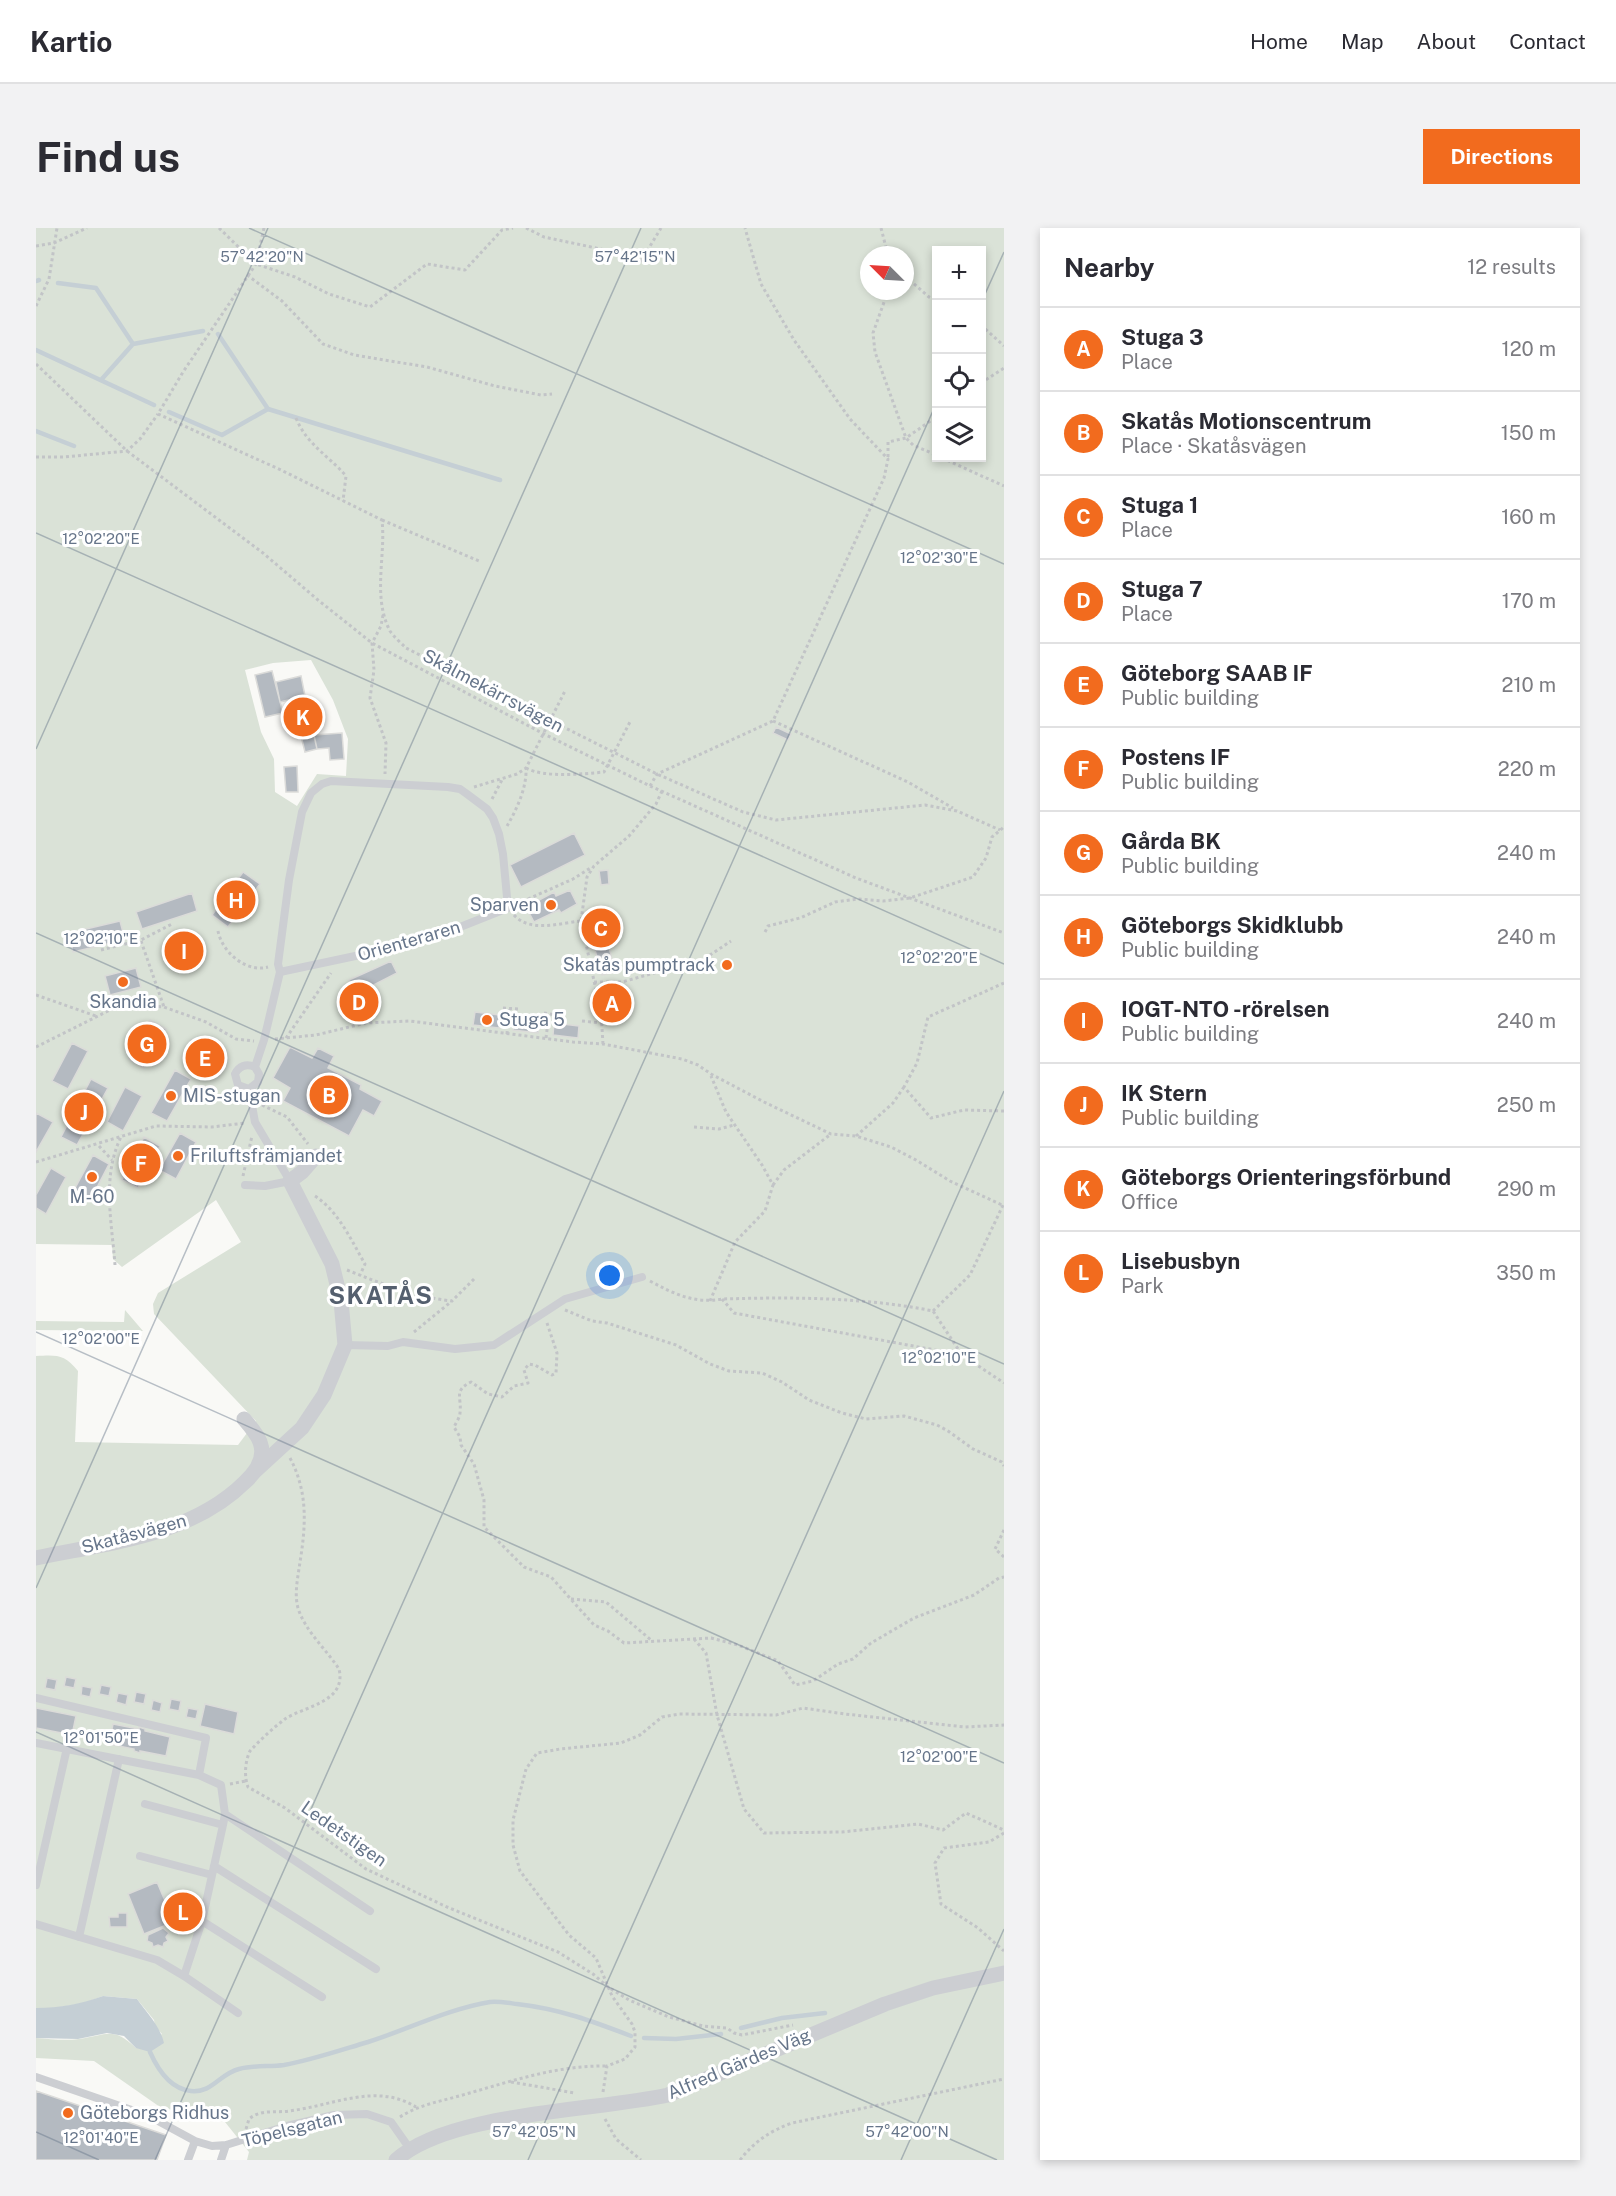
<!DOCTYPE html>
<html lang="en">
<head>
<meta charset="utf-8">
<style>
  body { margin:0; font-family:"Public Sans",sans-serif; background:#f2f2f3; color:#2b2b33 }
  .controls { position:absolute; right:18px; top:18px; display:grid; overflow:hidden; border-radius:0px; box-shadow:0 3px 9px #0003 }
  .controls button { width:54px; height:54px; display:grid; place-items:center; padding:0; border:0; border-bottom:2px solid #e1e1e2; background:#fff; color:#2b2b33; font:30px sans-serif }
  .compass { position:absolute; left:824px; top:18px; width:54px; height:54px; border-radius:50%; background:#fff; box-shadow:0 3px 9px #0003; rotate:294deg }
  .you { position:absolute; left:574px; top:1048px; width:21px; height:21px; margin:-15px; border:4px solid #fff; border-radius:50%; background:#1a73e8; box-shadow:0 0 0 9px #1a73e833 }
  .badge { display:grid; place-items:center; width:39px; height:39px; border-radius:50%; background:#f26b1e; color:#fff; font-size:20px; font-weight:700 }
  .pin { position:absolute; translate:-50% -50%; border:3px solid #fff; box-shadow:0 2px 6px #0006 }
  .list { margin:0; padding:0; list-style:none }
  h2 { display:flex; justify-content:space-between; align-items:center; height:78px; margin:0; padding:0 24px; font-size:26px }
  h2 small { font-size:20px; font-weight:400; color:#7c7c81 }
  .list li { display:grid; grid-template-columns:39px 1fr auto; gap:18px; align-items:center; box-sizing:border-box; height:84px; padding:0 24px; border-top:2px solid #e1e1e2 }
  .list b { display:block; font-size:22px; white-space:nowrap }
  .list p { margin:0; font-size:20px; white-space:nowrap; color:#7c7c81 }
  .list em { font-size:20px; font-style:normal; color:#7c7c81 }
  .icon { flex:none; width:33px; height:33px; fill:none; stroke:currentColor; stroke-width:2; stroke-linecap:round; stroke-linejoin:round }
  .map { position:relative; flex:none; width:968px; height:1932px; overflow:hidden; border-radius:0px }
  header { display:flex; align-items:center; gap:36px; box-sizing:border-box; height:84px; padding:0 30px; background:#fff; border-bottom:2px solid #e1e1e2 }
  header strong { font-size:28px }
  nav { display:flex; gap:33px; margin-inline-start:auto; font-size:21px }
  .intro { display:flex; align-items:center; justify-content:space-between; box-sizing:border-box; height:144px; padding:0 36px }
  h1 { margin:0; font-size:42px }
  .button { padding:15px 27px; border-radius:0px; background:#f26b1e; color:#fff; font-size:21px; font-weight:700 }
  main { display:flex; gap:36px; padding:0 36px }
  aside { flex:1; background:#fff; border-radius:0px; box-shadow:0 3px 9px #0003 }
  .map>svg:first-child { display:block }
</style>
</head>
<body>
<header>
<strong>Kartio</strong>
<nav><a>Home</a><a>Map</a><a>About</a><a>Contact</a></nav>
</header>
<div class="intro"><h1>Find us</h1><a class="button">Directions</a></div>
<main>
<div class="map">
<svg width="968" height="1932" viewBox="0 0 968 1932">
  <rect width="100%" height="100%" fill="#f9f9f6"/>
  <path fill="#dae2d7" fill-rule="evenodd" d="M 0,0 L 968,0 L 968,1932 L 211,1932 L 213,1924 L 189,1894 L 124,1879 L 58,1833 L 0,1830 L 0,1810 C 14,1811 29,1813 43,1811 C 71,1807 77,1798 100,1820 L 126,1806 L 119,1798 L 118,1792 L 101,1771 L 67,1768 L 48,1775 L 19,1780 L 0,1780 L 0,1128 C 21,1127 28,1126 42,1143 L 39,1214 L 202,1217 L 220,1193 L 118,1086 L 117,1076 L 122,1065 L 205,1014 L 180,972 L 86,1039 L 77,1031 L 76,1017 L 0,1016 ZM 900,22 L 945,22 L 945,230 L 900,230 ZM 833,27 L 869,27 L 869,63 L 833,63 ZM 275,432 L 297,472 L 312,511 L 310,548 L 281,546 L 261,578 L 239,564 L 238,531 L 225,504 L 209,442 L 237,435 Z
    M 89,1082 L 107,1103 L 0,1102 L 0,1093 L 88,1094 Z"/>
  <path fill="#c5cfd5" d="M 67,1768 L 101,1771 C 111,1785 124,1798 128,1815 L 114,1824 L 100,1820 L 88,1808 L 71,1805 L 42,1811 L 0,1810 L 0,1780 C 24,1780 45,1776 67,1768 Z"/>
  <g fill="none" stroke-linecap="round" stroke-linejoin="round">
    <path stroke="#c5cfd5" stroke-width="4.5" d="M 0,53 L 3,52
      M 22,55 L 60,60 L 97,116
      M 182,106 L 232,181 L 464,252
      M 0,122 L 118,177
      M 65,152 L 97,116 L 167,103
      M 133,184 L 186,207 L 232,181
      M 0,203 L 38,218
      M 705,1800 L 746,1790 L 789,1785
      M 608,1810 L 640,1811 L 685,1806
      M 114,1824 C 122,1842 134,1861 155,1863 C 177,1865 183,1846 203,1841 C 219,1837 233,1839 248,1837 C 276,1832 305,1822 332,1814 C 373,1801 412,1781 454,1774 C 462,1773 473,1775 481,1776 C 524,1781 556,1793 595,1808"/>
  </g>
  <path fill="#b4bac1" stroke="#dbdbd9" stroke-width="1.5" d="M 236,443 L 247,485 L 229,489 L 219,447 Z
    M 265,448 L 269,468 L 244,474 L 240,454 Z
    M 269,468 L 281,521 L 269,524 L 256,472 Z
    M 740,499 L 755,506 L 752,512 L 737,505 Z
    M 306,505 L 308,531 L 294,532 L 293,520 L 281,521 L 278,507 Z
    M 261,538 L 262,564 L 250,564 L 248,539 Z
    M 538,605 L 549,627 L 485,659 L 474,637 Z
    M 572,642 L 573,656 L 565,657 L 563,643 Z
    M 207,644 L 224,656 L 192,699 L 176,687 Z
    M 534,662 L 541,676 L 525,685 L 523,682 L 498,694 L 490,679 L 518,664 L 520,668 Z
    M 156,665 L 161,683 L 106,701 L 100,684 Z
    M 567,682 L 574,707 L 560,711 L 554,686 Z
    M 84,693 L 89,712 L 37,724 L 33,705 Z
    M 163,708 L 169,726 L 133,738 L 127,720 Z
    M 573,719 L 579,744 L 566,747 L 559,722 Z
    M 355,733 L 361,745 L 328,762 L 317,763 L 313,752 Z
    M 100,740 L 105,759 L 74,767 L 69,748 Z
    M 580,757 L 584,784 L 570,786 L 566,759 Z
    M 328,762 L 332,786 L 319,788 L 314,764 Z
    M 439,784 L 464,787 L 463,800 L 437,797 Z
    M 479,790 L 504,793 L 502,805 L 477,802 Z
    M 114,792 L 130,801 L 108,840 L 93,831 Z
    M 518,795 L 543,798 L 542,810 L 517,807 Z
    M 155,812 L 191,831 L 183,848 L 147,829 Z
    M 36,815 L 52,823 L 32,861 L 16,853 Z
    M 254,819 L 276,830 L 282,820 L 298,828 L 292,840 L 325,857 L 324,861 L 346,873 L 338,888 L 327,882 L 313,908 L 247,873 L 254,860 L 237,850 Z
    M 139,842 L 155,851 L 131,893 L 115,885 Z
    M 55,851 L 72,860 L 41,917 L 25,909 Z
    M 89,859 L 106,868 L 87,903 L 71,894 Z
    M 0,885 L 17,894 L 0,924 Z
    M 144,905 L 160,914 L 140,951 L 123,942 Z
    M 108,909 L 124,918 L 102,960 L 86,952 Z
    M 57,927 L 73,936 L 55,971 L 38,962 Z
    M 15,940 L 30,949 L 10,986 L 0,980 L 0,967 Z
    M 30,1449 L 40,1451 L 38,1460 L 28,1458 Z
    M 11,1450 L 21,1452 L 19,1462 L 9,1460 Z
    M 65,1457 L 75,1459 L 73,1468 L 63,1466 Z
    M 46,1458 L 56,1460 L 54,1469 L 45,1467 Z
    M 100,1464 L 110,1466 L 108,1476 L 98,1474 Z
    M 82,1465 L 92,1467 L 90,1477 L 80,1474 Z
    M 135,1471 L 145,1473 L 143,1483 L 133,1481 Z
    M 117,1472 L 126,1475 L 124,1484 L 115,1482 Z
    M 169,1476 L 202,1484 L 198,1506 L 164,1498 Z
    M 0,1480 L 40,1488 L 36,1507 L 0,1500 Z
    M 152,1480 L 162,1482 L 160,1491 L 150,1489 Z
    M 77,1496 L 103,1501 L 103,1499 L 109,1501 L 109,1503 L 134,1509 L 130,1528 L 104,1523 L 104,1525 L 98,1523 L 98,1521 L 73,1516 Z
    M 121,1654 L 138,1694 L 108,1706 L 92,1666 Z
    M 82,1685 L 91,1685 L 91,1699 L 74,1699 L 73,1689 L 82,1689 Z
    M 127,1700 L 133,1705 L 130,1709 L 132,1713 L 128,1715 L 127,1719 L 122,1717 L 117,1719 L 116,1715 L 111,1713 L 112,1707 Z
    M 0,1863 L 130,1907 L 121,1932 L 0,1932 Z"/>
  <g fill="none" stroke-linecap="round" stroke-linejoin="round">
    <path stroke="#c2c4c7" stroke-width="3" stroke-dasharray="3 3" stroke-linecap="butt" d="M 183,0 L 220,36 L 259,49 L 293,66 L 334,79 L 391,36 L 429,42 L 466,2 L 477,0
      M 228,0 L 220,36 L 147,144 L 122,186 L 247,243 L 346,292 C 350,329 336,368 354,403 C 358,409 365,415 370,420 L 621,546 L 707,584 L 740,592 L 889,577 L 921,583 L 964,602
      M 490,0 L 508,9 L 574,23 L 605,33 L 625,0
      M 845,0 L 852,27
      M 0,18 L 18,15 L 51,0
      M 211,47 L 246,73 L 287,116 L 318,127 L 391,139 L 459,158 L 505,167 L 516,166
      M 869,48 L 893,69 L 900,72
      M 852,63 L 837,105 L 839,124 L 870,210 L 877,217 L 900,227
      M 0,78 L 13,51 L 21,0
      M 945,97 L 968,118
      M 0,136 L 91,223 L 227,325 L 282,372 L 336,415 L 508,506 L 614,558 L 820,650 L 968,705
      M 945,155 L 968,140
      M 260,190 C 271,217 292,227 310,248 L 307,273
      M 0,229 L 28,229 L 91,223 L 104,211 L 122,186
      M 852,229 L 852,214 L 870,210 L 900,189
      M 906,230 L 968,258
      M 346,292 L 443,333
      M 347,387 L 345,398 L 336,415 L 338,442 L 334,470 L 350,515 L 349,546
      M 737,493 L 872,554 L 917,580
      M 490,540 C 508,550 547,546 568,544 L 595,492
      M 614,558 L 621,546 L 737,493 L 848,250 L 852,231 L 814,191 L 758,112 L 725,56 L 709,0
      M 438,559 L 481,546 L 490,540
      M 456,571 L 467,550
      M 471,598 C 481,581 491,559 490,540 L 529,463
      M 481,676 L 537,651 L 556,639
      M 478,687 C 494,705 524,695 545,693
      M 182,703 C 186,724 210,745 232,739
      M 729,704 L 732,698 L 764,690 L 799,674 L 822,671 L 847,673 L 874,670 L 937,649 L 950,630 L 956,609 L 968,599
      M 105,713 L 128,779
      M 65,722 L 105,712 L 136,696
      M 558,754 L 586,754 L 668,731 L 695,713
      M 968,755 L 892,789 L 881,835 L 868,859 L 895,890 L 928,882 L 968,883
      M 0,767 L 60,788
      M 467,780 L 483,781
      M 508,785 L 520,787
      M 546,793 L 565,795
      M 471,806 L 473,781
      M 250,810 L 295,745
      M 510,810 L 513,786
      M 239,811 L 280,807 L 330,795 L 374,793 L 537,814 L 567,816 L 646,831 L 662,837 L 675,846 L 728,874 L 795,906 L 820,908 L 855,919 L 880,932 L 914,953 L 968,978
      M 567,816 L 565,785 L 545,693 L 551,649 L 558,638 L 593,608 L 620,576 L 626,563
      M 0,819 L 76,781 L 92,776 L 128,779 L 170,794 L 200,811 L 218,813
      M 226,877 L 251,889 L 272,916
      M 658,899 L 683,901 L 698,897
      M 820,908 L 857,875 L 868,859
      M 63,918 L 76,932
      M 0,934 L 120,898 L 176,899 L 209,895
      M 207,948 L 216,908
      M 737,957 L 748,942 L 795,906
      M 279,968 C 303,984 315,1012 329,1036 L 324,1047
      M 79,1037 C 76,995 65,947 86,907
      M 311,1042 C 346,1056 379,1069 416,1073 L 439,1050
      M 614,1053 C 638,1066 659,1076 686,1071 C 756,1069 828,1069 897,1083 L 926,1127 L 968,1155
      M 686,1071 L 698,1085 L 926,1127
      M 674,1073 L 699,1014 L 729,983 L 737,957 L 726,937 L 690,884 L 675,848
      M 529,1082 L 556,1093 L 571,1095 L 640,1117 L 674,1136 L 693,1143 L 726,1145 L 746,1154 L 773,1172 L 806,1185 L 830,1191 L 868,1188 L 901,1197 L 912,1203 L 937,1221 L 966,1234 L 968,1238
      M 897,1083 L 934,1047 L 968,975
      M 511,1095 L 521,1125 L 520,1145 L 516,1147 L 499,1137 L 493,1136 L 488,1142 L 492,1155 L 478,1158 L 466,1169 L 452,1166 L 435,1154 C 417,1163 426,1169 424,1185 C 424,1189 420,1195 418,1199 L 424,1209 L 425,1217 L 438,1236 L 448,1272 L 448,1299 L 488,1339 L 515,1349 L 558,1397 L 572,1403 L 588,1415 L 675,1410 L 702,1417 L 742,1433 L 759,1457 L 777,1453 L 802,1436 L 817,1431 L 835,1415 L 878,1390 L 938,1367 L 963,1350 L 968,1349
      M 378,1104 L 416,1073
      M 254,1230 C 272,1264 270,1297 264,1334 C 262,1349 258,1365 262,1380 C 269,1403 290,1421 303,1441 C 311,1474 269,1478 249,1491 C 237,1500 224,1512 214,1523 C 209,1533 208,1549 212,1559 L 249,1580 L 330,1641 L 411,1679 L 522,1724 L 557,1746 L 572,1759 L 593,1772 L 633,1789 L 667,1798 L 691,1800 L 698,1805 L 706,1807 L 757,1797
      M 968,1302 L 959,1321 L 968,1329
      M 535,1371 L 570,1374 L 615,1412
      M 658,1411 L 670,1425 L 681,1487 L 708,1581 L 728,1605 L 806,1604 L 882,1596 L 907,1602 L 930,1585 L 968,1602
      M 194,1556 L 210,1553
      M 968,1605 L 953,1614 L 908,1620 L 899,1635 L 905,1676 L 942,1700 L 968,1723
      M 475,1854 L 539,1865
      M 567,1864 L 571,1838 L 589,1831 L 599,1819 L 599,1804 L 596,1796 L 576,1768 L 560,1730 L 533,1707 L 484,1643 L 477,1617 L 477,1592 L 490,1541 L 501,1525 L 524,1521 L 585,1515 L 604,1507 L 626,1489 L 643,1486 L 740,1487 L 767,1480 L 809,1486 L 929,1499 L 968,1497
      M 364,1889 C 384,1876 407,1873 430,1866 C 476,1853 522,1837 571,1838
      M 569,1891 L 580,1911 L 605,1932
      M 210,1901 L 213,1891 C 225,1881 239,1885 253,1883 C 296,1878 340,1854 380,1879
      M 704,1932 C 719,1913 734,1903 756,1895 L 968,1851"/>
    <path stroke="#ccced2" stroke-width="8" d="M 219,839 C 210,835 203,838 199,846 L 202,857 L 213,861 L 222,854 L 223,846 L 219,839 L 228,812 L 244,744 L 242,736 L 253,652 L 266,584 L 275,565 L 286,556 L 295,553 L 412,559 L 424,561 L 431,566 L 451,581 L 457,590 L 463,606 L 467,626 L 472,680 L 404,707 L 371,717 L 244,744
      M 209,957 L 229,958 L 254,953 L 219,894 L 213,861
      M 309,1117 L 352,1118 L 367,1114 L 419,1121 L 458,1117 L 529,1071 L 606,1049
      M 0,1470 L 170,1510 L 163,1547
      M 0,1515 L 163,1547 L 185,1557 L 189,1586 L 187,1597 L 166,1693 L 148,1748 L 121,1732 L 0,1696
      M 109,1576 L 187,1597
      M 189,1586 L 334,1683
      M 104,1628 L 176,1647
      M 178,1638 L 340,1741
      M 0,1657 L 31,1520
      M 166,1693 L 286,1769
      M 43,1709 L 83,1531
      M 148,1748 L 202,1785
      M 0,1849 L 113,1888 L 159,1913 L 176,1918 L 190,1917 L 251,1898 L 298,1887 L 331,1886 L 355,1894 L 374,1921
      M 152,1932 L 159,1913
      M 185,1932 L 190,1917"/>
    <path stroke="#ccced2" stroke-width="15" d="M 217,1245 L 266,1200 L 288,1167 L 309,1117 L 305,1073 L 296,1036 L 254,953 L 266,944 L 280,928
      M 0,1330 C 71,1315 155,1308 209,1254 C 220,1244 230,1230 224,1214 C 221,1206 214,1198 208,1191
      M 360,1932 C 413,1884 560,1883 632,1867 L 849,1776 L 897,1760 L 968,1745"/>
  </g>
  <path fill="none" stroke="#66758a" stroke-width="1.5" stroke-opacity="0.45" d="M 213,0 L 968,336M 945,75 L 968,24M 0,305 L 968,736M 0,521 L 232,0M 0,705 L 968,1136M 0,1104 L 968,1535M 0,1360 L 605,0M 0,1504 L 961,1932M 0,1904 L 63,1932M 119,1932 L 900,176M 492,1932 L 968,863M 865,1932 L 968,1701"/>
  <g fill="#f26b1e" stroke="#fff" stroke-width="2">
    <circle cx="515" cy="677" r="6"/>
    <circle cx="691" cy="737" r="6"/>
    <circle cx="87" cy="754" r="6"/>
    <circle cx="451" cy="792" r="6"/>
    <circle cx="135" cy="868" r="6"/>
    <circle cx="142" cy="928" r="6"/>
    <circle cx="56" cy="949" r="6"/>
    <circle cx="32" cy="1885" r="6"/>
  </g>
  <g text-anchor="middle" stroke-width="6" stroke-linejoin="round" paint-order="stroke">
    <g font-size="18" fill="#66758a" stroke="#fff">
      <text transform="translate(457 463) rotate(28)" y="6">Skålmekärrsvägen</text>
      <text transform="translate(373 713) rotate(-16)" y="6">Orienteraren</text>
      <text transform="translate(98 1306) rotate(-15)" y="6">Skatåsvägen</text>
      <text transform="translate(308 1606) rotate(35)" y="6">Ledetstigen</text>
      <text transform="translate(703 1836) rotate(-23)" y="6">Alfred Gärdes Väg</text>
      <text transform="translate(256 1901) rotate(-14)" y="6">Töpelsgatan</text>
    </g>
    <g font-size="18" fill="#66758a" stroke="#fff" text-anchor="start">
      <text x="503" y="683" text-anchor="end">Sparven</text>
      <text x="679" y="743" text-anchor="end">Skatås pumptrack</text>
      <text x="87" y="780" text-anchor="middle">Skandia</text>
      <text x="463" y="798">Stuga 5</text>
      <text x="147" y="874">MIS-stugan</text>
      <text x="154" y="934">Friluftsfrämjandet</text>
      <text x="56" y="975" text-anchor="middle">M-60</text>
      <text x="44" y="1891">Göteborgs Ridhus</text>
    </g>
    <g font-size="24" font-weight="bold" letter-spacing="1.5" fill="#545f6e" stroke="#fff">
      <text x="345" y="1076">SKATÅS</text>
    </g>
  </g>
  <g font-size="15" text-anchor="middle" fill="#66758a" stroke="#fff" stroke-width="6" stroke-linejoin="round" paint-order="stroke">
    <text x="226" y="34">57°42'20"N</text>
    <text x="599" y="34">57°42'15"N</text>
    <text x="65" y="316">12°02'20"E</text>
    <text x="903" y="335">12°02'30"E</text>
    <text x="65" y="716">12°02'10"E</text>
    <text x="903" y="735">12°02'20"E</text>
    <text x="65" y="1116">12°02'00"E</text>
    <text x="903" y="1135">12°02'10"E</text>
    <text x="65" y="1515">12°01'50"E</text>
    <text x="903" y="1534">12°02'00"E</text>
    <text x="498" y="1909">57°42'05"N</text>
    <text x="871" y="1909">57°42'00"N</text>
    <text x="65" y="1915">12°01'40"E</text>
  </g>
</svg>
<div class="controls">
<button>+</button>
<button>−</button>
<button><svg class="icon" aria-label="locate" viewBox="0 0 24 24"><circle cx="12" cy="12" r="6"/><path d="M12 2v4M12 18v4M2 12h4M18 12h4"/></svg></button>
<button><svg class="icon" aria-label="layers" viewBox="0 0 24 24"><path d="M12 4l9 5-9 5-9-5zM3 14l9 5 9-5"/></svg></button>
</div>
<svg class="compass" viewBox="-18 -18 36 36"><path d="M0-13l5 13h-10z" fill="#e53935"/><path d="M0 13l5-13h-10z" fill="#7c7c81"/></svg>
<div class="you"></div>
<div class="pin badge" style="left:576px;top:775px">A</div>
<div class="pin badge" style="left:293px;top:867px">B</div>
<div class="pin badge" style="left:565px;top:700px">C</div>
<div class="pin badge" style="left:323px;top:774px">D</div>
<div class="pin badge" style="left:169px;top:830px">E</div>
<div class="pin badge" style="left:105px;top:935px">F</div>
<div class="pin badge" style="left:111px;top:816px">G</div>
<div class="pin badge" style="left:200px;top:672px">H</div>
<div class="pin badge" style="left:148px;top:723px">I</div>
<div class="pin badge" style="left:48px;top:884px">J</div>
<div class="pin badge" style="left:267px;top:489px">K</div>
<div class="pin badge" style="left:147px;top:1684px">L</div>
</div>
<aside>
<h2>Nearby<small>12 results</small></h2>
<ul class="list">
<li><span class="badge">A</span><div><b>Stuga 3</b><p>Place</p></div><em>120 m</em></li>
<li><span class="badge">B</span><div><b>Skatås Motionscentrum</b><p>Place · Skatåsvägen</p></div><em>150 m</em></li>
<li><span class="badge">C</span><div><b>Stuga 1</b><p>Place</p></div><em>160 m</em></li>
<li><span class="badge">D</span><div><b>Stuga 7</b><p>Place</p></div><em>170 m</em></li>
<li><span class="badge">E</span><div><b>Göteborg SAAB IF</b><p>Public building</p></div><em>210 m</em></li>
<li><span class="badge">F</span><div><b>Postens IF</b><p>Public building</p></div><em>220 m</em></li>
<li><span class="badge">G</span><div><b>Gårda BK</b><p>Public building</p></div><em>240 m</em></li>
<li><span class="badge">H</span><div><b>Göteborgs Skidklubb</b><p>Public building</p></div><em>240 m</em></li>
<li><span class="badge">I</span><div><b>IOGT-NTO -rörelsen</b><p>Public building</p></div><em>240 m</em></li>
<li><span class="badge">J</span><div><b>IK Stern</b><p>Public building</p></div><em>250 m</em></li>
<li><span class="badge">K</span><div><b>Göteborgs Orienteringsförbund</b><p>Office</p></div><em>290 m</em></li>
<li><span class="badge">L</span><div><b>Lisebusbyn</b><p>Park</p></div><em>350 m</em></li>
</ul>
</aside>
</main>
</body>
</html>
